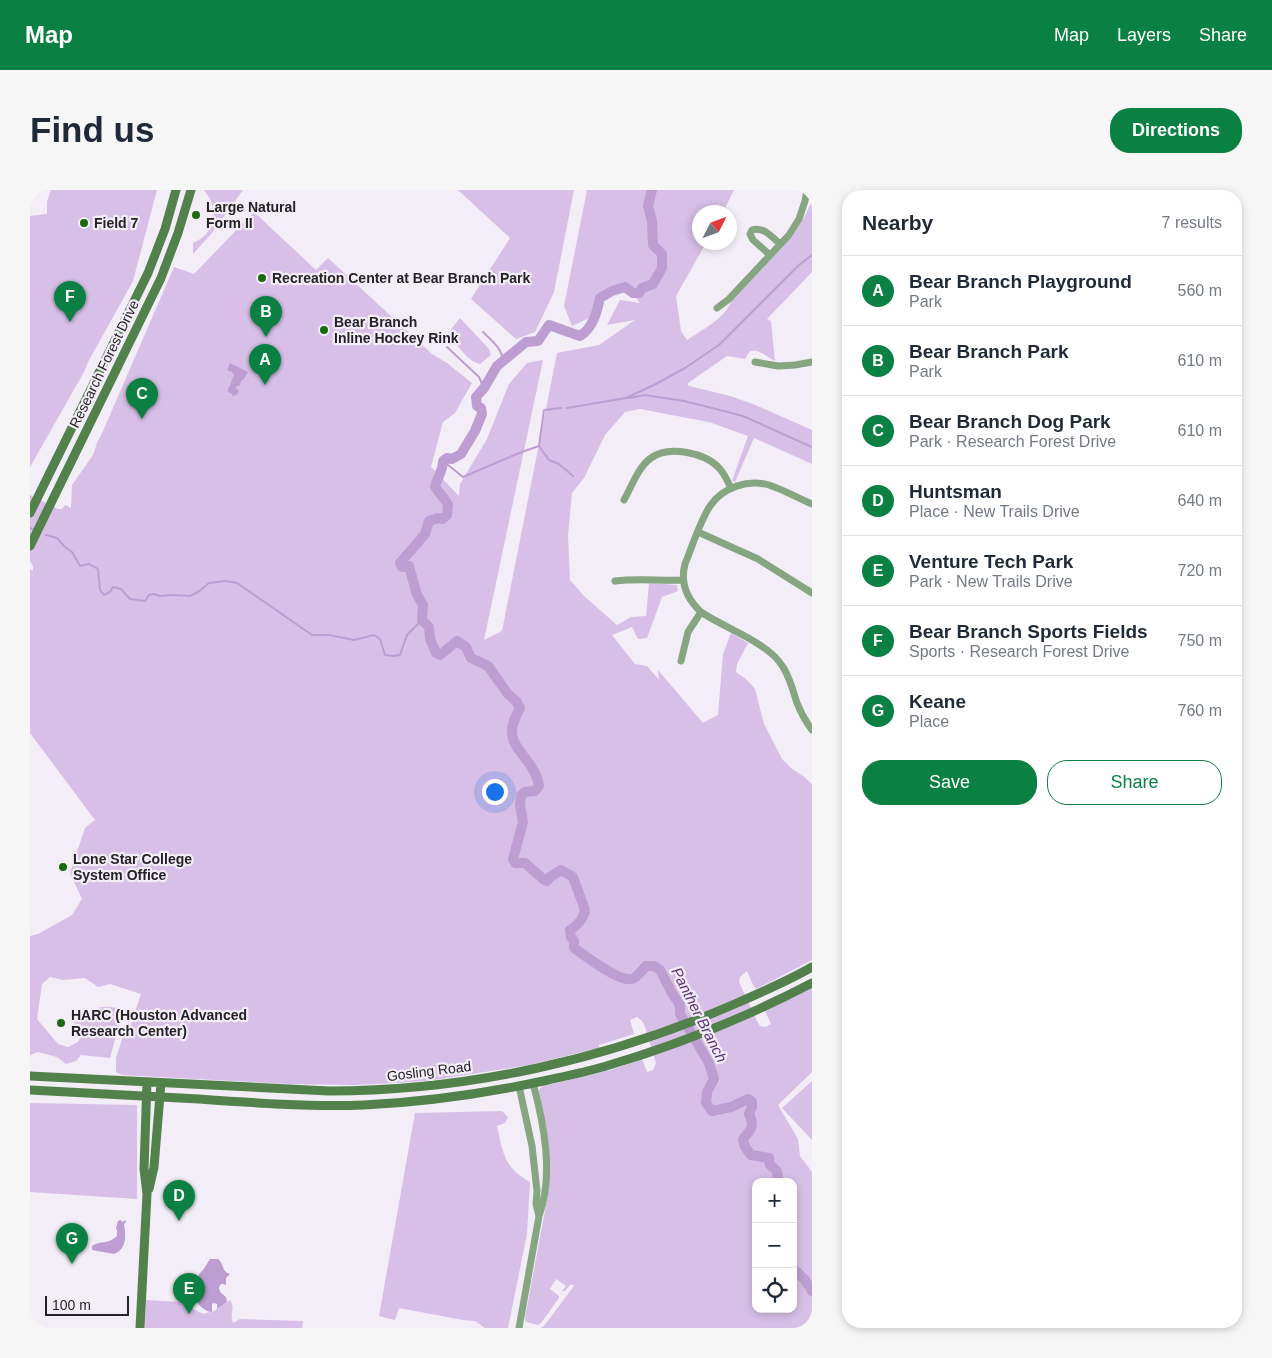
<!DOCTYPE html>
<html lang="en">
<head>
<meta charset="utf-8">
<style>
  body { margin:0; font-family:Arial,sans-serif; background:#f6f6f7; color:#1f2937 }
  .controls { position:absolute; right:15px; bottom:15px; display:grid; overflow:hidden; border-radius:10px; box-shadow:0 2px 8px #0003 }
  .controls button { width:45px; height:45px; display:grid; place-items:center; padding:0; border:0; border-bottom:1px solid #e0e1e3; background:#fff; color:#1f2937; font:25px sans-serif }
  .compass { position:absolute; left:662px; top:15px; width:45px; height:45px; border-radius:50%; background:#fff; box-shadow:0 2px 8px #0003; rotate:48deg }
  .scale { position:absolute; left:15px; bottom:12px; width:84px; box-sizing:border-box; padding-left:5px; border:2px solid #242226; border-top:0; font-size:14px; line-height:18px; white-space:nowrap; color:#242226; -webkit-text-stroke:4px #f2edf6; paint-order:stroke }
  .you { position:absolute; left:464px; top:601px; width:18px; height:18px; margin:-12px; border:4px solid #fff; border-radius:50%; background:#1a73e8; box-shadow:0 0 0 8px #1a73e833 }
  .badge { display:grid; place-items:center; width:32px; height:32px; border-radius:50%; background:#0b8043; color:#fff; font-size:16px; font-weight:700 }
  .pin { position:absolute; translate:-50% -41px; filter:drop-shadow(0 1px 2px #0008) }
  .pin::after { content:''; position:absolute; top:26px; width:18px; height:15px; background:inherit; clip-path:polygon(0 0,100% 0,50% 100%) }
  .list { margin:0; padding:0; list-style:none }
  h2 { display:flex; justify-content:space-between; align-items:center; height:65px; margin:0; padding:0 20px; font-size:21px }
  h2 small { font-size:16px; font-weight:400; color:#747a83 }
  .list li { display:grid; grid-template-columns:32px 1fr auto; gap:15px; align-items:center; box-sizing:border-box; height:70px; padding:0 20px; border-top:1px solid #e0e1e3 }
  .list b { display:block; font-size:19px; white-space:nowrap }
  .list p { margin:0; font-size:16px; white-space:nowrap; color:#747a83 }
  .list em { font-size:16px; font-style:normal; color:#747a83 }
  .actions { display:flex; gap:10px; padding:15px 20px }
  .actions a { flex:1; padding:11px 0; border:1px solid #0b8043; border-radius:20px; text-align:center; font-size:18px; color:#0b8043 }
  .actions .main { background:#0b8043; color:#fff }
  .icon { flex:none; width:28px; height:28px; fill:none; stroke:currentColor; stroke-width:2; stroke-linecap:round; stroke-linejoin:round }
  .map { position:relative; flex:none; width:782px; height:1138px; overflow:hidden; border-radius:20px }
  header { display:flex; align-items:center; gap:30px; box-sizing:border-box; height:70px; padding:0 25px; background:#0b8043; color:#fff }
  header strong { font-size:24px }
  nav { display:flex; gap:28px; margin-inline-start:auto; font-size:18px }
  .intro { display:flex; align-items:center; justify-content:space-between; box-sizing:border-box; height:120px; padding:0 30px }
  h1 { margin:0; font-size:35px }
  .button { padding:12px 22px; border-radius:20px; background:#0b8043; color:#fff; font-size:18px; font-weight:700 }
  main { display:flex; gap:30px; padding:0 30px }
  aside { flex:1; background:#fff; border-radius:20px; box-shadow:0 2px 8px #0003 }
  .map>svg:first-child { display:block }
</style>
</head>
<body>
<header>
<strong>Map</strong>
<nav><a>Map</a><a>Layers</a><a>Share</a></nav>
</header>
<div class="intro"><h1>Find us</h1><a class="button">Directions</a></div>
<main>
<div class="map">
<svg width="782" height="1138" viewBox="0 0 782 1138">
  <rect width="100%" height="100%" fill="#f2edf6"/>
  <path fill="#d7bfe7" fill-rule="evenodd" d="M 21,0 L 127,0 L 103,91 L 58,172 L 54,182 L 0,277 L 0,26 L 17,24 L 17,12 Z
    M 174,0 L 213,0 L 182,43 L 163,64 L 163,53 C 167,51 173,48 176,44 C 188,29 185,14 174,0 Z
    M 428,0 L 544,0 L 524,102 L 505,142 L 486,149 L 441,109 L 480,48 Z
    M 557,0 L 704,0 L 693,22 L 670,22 L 670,52 L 676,53 L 646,106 L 651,141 L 657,150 C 673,139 693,130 701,112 L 762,47 L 776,24 L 781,13 L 782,13 L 782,82 L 737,129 L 741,131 L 745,171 C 736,167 731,159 720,161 L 715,169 L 697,166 L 658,193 L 658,195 L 659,196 L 700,206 L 723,214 L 782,240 L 782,274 L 724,248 L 705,292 L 702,291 L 718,246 L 679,232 L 610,219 L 595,222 L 575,245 L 554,288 L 542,303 L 538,345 L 540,390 L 554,406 L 587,435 L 601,427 L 616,426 L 619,393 L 647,395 L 648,401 L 632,407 L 617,448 L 608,449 L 602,437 L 582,445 L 605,474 L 617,476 L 629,490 L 628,480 L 673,533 L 688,525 L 693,464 L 701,443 L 718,453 L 707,474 L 706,482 L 717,490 L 725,499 L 734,534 L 752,569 L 761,578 L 773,586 L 782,594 L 782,770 L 726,799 L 725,797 L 724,797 L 717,781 L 710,787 L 709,792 L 727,831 L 730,836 L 736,837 L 741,834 L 735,821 L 782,798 L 782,882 L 748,915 L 768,949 L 770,966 L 782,982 L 782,1138 L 511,1138 L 514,1136 L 544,1096 L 541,1094 L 535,1101 L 532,1101 L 536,1096 L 526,1089 L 520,1099 L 529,1106 L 529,1108 L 511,1133 L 508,1135 L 496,1132 L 495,1128 L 517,1010 L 509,900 L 512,896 L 516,894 L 518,895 L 581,880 L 612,869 L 617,882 L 623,880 L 626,873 L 614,834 L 611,830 L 607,827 L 600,830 L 604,844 L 569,855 L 569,858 L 499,875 L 404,890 L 367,893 L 324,895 L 257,894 L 92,885 L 86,882 L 86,868 L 95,840 L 99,841 L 111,804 L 80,794 L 68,797 L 55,788 L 33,790 L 20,787 L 12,794 L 7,829 L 28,854 L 38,857 L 48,852 L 53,841 L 42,831 C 62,820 70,812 93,820 L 80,868 L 51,865 L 46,871 L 36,874 L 27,867 L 8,862 L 0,865 L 0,746 L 8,744 L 42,725 L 52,709 L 40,683 L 55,638 L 65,630 L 0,543 L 0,380 L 3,380 L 3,376 L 0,371 L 0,305 L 28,319 L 32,319 L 35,315 L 41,318 L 42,295 L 63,265 L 67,253 L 73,241 L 144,77 L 164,84 L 224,22 L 286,80 L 298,68 L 402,164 L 417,173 L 442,193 L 425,223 L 413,232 L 401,277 L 407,282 L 405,284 L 409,287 L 410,286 L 429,306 L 430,294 L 457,249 L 479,194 L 497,173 L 513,170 L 454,450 L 472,441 L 527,163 L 569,155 L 605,130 L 577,135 L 590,110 L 610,113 L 596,94 L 576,101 L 561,127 L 542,136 L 534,116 ZM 726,992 L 763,992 L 763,1119 L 726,1119 Z
    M 430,128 L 459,159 L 461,165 L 450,174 C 439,172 433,161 425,153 C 422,151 418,150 414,148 Z
    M 782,891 L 782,950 L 752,918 Z
    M 0,913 L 107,915 L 107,1009 L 0,1002 Z
    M 472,921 L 478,927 L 475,933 L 467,936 C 473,963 474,978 500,992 L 497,1044 L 478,1138 L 455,1138 L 445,1131 L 433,1130 L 369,1118 L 365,1130 L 349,1126 L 385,923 Z
    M 116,1110 L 150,1112 L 173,1124 L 184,1121 L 200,1110 C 206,1118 199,1125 203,1133 L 210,1129 L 273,1131 L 272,1138 L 115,1138 Z"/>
  <path fill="#be9ed2" d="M 200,173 L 218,182 L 214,189 L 211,191 L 210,195 L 206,197 L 206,199 L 209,200 L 208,203 L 206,205 L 202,206 L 202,204 L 198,202 L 198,198 L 200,196 L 201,192 L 204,185 L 202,182 L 197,180 Z
    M 90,1030 L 93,1032 L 95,1030 L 96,1032 L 94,1034 C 96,1045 97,1059 84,1064 L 62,1060 L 62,1056 C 70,1050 78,1055 87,1046 L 87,1040 L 86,1038 L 88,1031 Z
    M 180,1069 L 188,1069 C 194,1074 192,1082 200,1084 L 196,1088 L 196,1095 L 193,1094 L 191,1094 L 189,1097 L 190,1102 L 196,1107 L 197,1112 L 187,1119 L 187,1114 L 184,1113 L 182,1114 L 182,1122 C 176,1122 169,1116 166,1110 L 167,1108 L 171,1106 L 172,1105 L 168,1098 L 169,1084 L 173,1080 Z"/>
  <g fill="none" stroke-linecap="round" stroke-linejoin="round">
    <path stroke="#be9ed2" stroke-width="2" d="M 453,142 C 462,151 472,158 473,171
      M 417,157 L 449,187 L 454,198
      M 599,208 L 615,205 L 621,206 L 654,211 L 686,219 L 713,226 L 782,257
      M 537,218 L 596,208 L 626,194 L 655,178 L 689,155 L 769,75 L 782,65
      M 509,256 L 519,270 L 529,274 L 543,286
      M 413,271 L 433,287 L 489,263 L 509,256 L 514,220 L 531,218
      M 0,338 L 2,339
      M 16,345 L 27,348 L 34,356 L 42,362 L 50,376 L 59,374 L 68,379 L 70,400 L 74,405 L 80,402 L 83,397 L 91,399 L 100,409 L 115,411 L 119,405 L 124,404 L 130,406 L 144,405 L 160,406 L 168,402 L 179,393 L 196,391 L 207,393 L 282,445 L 299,445 L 324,450 L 344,445 L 350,449 L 355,465 L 363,466 L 370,465 L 377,445 L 392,430"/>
    <path stroke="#be9ed2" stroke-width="10" d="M 622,0 L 618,16 L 622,31 L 623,55 L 632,64 L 632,78 L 623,94 L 612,98 L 609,103 L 603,103 L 595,97 L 582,101 L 570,108 C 567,122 563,138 550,146 L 519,135 L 508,151 L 496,152 L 467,176 L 454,198 L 446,207 L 447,216 L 451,218 L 452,224 L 445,241 L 431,264 L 422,269 L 417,268 L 413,271 C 413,281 407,288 405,297 L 418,314 L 417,325 L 412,329 L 408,328 L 399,331 L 395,344 L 370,373 L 372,377 L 379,376 L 387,405 L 393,415 L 392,430 L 399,437 L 400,449 L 406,463 L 410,465 L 427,451 L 436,457 L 441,468 L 458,476 L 478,504 L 486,511 L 490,518 C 486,526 481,535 482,544 C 484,562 506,573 509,596 L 505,601 L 495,602 L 491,605 L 490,615 L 493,632 L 483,669 L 485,673 L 495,673 L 513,689 L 517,691 L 520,687 L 531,680 L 543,687 L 555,720 C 554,728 547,736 540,740 L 541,747 L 544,751 L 544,758 C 556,766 588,792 602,789 C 608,787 612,780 616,776 L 624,776 L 630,780 L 642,803 L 650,815 L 650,824 L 679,873 L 684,889 L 677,902 L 676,913 L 682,921 L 701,917 L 718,909 L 722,912 L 722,917 L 719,924 C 725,936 721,940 713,949 L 715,957 L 721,965 L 739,968 L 740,975 L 747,981 L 748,992
      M 763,1078 L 775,1090 L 782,1101"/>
    <path stroke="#86a581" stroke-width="7" d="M 740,65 L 723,50 L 720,44 L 722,40 C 733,36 742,47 750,54
      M 687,118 L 699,109 L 759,45 L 769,29 L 775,11 L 777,0
      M 725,172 L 748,176 L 765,175 L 782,172
      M 594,310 C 602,296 608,277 621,268 C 639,255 676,263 689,278 C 695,284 697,291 701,298
      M 782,314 C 768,308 754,300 739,295 C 718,289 693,297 680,316 C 669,333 663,355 655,374 C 650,393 657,409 671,422 C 696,439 738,452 753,477 C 760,488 763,501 767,513 C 771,523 776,532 782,540
      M 668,342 L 728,369 L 782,403
      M 585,391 C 608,388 630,391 653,390
      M 651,471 L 658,442 L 671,422
      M 489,896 L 502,956 L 507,1001 L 506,1014 L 509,1026
      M 489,1138 L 509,1026 C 524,985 514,934 503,893"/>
    <path stroke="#52814b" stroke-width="9" d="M 0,323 L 118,83 L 135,39 L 146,0
      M 0,356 L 131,88 L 148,43 L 161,0
      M 0,886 L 299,901 C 439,901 579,869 707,813 C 732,802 758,791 782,777
      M 0,900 C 56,903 113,906 169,909 C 224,913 279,917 334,915 C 396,912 458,903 518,890 C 536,886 555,882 573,877 C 645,856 715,828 782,793
      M 119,999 L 124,977 L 131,893
      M 110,1138 L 117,1004 L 114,979 L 117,892"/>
  </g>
  <g fill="#1b6a0d" stroke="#f2edf6" stroke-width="2">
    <circle cx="166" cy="25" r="5"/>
    <circle cx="54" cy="33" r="5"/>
    <circle cx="232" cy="88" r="5"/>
    <circle cx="294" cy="140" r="5"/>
    <circle cx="33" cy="677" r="5"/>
    <circle cx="31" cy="833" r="5"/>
  </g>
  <g text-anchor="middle" stroke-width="4.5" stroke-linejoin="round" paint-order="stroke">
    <g font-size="14" font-weight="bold" fill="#242226" stroke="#f2edf6" text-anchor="start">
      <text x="176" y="22">Large Natural<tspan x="176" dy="16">Form II</tspan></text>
      <text x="64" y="38">Field 7</text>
      <text x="242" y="93">Recreation Center at Bear Branch Park</text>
      <text x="304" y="137">Bear Branch<tspan x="304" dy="16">Inline Hockey Rink</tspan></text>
      <text x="43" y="674">Lone Star College<tspan x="43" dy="16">System Office</tspan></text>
      <text x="41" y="830">HARC (Houston Advanced<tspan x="41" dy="16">Research Center)</tspan></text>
    </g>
    <g font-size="14" fill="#242226" stroke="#f2edf6">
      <text transform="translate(74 174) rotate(-64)" y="5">Research Forest Drive</text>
      <text transform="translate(399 881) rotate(-7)" y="5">Gosling Road</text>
    </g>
    <g font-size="15" font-style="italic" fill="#5c3373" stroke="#f2edf6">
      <text transform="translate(669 825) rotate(63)" y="5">Panther Branch</text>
    </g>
  </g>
</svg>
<div class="controls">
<button>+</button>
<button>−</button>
<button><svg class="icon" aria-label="locate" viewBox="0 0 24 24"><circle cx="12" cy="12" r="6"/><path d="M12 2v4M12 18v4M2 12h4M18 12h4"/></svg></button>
</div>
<svg class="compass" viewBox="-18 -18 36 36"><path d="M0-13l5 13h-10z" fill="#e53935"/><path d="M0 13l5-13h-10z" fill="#747a83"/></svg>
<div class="scale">100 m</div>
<div class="you"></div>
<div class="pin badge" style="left:235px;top:195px">A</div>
<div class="pin badge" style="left:236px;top:147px">B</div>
<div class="pin badge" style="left:112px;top:229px">C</div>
<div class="pin badge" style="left:149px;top:1031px">D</div>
<div class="pin badge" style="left:159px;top:1124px">E</div>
<div class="pin badge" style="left:40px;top:132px">F</div>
<div class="pin badge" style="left:42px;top:1074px">G</div>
</div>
<aside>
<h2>Nearby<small>7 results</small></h2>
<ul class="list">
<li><span class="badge">A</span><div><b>Bear Branch Playground</b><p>Park</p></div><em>560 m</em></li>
<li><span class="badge">B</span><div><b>Bear Branch Park</b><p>Park</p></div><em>610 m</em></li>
<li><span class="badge">C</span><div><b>Bear Branch Dog Park</b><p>Park · Research Forest Drive</p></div><em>610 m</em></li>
<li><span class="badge">D</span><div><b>Huntsman</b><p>Place · New Trails Drive</p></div><em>640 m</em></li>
<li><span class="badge">E</span><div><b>Venture Tech Park</b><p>Park · New Trails Drive</p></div><em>720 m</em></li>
<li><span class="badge">F</span><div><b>Bear Branch Sports Fields</b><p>Sports · Research Forest Drive</p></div><em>750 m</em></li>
<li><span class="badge">G</span><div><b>Keane</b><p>Place</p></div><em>760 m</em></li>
</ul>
<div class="actions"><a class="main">Save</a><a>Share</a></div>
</aside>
</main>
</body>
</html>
